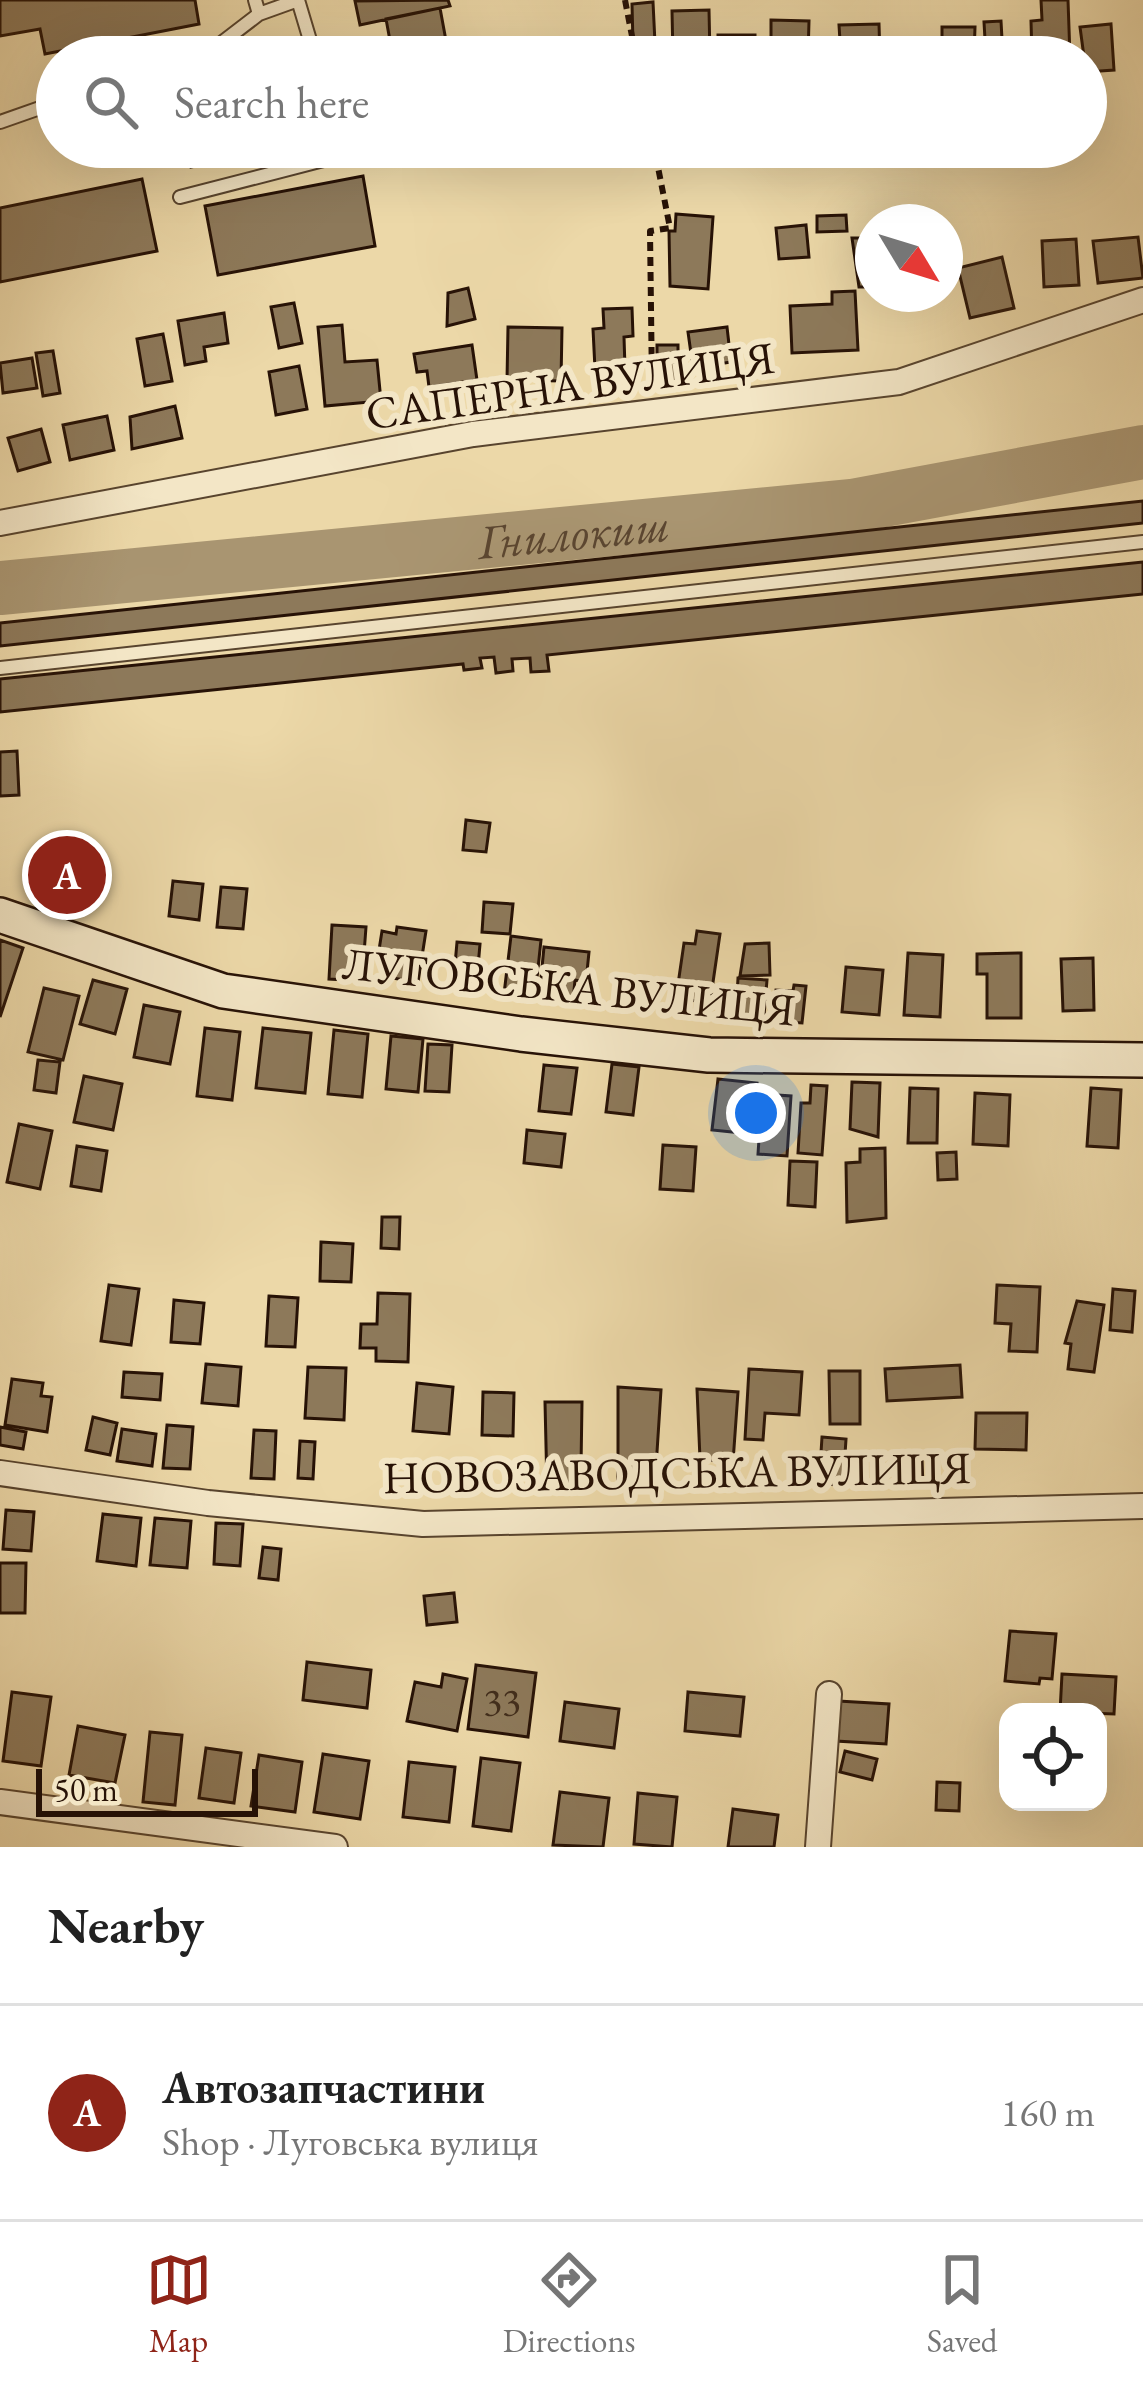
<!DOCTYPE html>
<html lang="en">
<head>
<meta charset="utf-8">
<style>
  body { margin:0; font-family:"EB Garamond",serif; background:#f2f2f2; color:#222 }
  .controls { position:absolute; right:36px; bottom:36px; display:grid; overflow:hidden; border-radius:24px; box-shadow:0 12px 48px #0002 }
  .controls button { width:108px; height:108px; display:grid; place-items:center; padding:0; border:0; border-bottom:3px solid #e0e0e0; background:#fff; color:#222; font:60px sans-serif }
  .compass { position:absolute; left:855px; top:204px; width:108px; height:108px; border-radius:50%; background:#fff; box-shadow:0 12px 48px #0002; rotate:128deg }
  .scale { position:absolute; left:36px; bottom:30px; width:222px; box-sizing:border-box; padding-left:12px; border:6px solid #271206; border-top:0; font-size:33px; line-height:42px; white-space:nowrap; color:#271206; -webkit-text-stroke:9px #f3e6c6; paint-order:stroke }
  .you { position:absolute; left:756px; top:1113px; width:42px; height:42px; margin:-30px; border:9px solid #fff; border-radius:50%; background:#1a73e8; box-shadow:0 0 0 18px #1a73e833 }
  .badge { display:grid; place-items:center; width:78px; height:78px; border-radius:50%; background:#8f2418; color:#fff; font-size:39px; font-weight:700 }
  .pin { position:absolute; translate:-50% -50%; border:6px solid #fff; box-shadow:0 3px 12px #0006 }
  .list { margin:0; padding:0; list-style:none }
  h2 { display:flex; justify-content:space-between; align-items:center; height:156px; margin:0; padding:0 48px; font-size:51px }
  h2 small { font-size:39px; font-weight:400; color:#767676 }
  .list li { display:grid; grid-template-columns:78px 1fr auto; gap:36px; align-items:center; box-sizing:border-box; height:216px; padding:0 48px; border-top:3px solid #e0e0e0 }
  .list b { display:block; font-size:45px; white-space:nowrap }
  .list p { margin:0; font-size:39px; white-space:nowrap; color:#767676 }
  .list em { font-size:39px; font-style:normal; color:#767676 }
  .icon { flex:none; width:66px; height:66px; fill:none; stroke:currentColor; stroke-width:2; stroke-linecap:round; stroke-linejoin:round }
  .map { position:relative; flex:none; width:1143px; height:1847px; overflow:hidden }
  .search { position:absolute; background:#fff; box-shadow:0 12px 48px #0002; left:36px; right:36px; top:36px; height:132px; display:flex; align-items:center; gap:30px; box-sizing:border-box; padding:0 42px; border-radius:66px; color:#767676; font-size:45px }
  .sheet { height:372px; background:#fff }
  nav { display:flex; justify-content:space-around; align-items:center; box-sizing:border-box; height:168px; border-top:3px solid #e0e0e0; background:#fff; font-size:33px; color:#767676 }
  nav a { display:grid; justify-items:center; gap:6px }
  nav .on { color:#8f2418 }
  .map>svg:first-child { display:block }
</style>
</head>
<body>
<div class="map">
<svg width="1143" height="1847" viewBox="0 0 1143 1847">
  <rect width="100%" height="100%" fill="#ecd8a8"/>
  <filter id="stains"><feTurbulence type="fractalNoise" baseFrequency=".00167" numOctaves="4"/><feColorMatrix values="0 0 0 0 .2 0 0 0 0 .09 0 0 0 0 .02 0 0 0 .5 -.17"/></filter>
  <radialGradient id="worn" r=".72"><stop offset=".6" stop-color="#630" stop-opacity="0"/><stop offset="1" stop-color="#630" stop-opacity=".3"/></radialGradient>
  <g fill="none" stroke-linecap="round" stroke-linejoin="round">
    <path stroke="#a99571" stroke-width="54" id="s1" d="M 0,588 L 852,506 L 1143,452"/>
  </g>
  <path fill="#8d795a" stroke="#271206" stroke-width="3" d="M 0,0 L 195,0 L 199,24 L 45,54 L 40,29 L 0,36 Z
    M 448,0 L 450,6 L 360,25 L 355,1 Z
    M 1041,0 L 1068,0 L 1070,57 L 1032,57 L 1031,21 L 1042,20 Z
    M 653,2 L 655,43 L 633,44 L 632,4 Z
    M 440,8 L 449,57 L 393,57 L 386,19 Z
    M 709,10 L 710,57 L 673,57 L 672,11 Z
    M 771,20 L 809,21 L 808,57 L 771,57 Z
    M 1001,21 L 1003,57 L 986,57 L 984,22 Z
    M 879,24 L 880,57 L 841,57 L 839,25 Z
    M 1111,24 L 1114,70 L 1086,72 L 1080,27 Z
    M 942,27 L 975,27 L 974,57 L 942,57 Z
    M 718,35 L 755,35 L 755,57 L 718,57 Z
    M 187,147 L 261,147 L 262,153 L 191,167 Z
    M 381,147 L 476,147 L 384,164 Z
    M 363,176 L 375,246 L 218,275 L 205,206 Z
    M 142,179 L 157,251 L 0,282 L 0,208 Z
    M 676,214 L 713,217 L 708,289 L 670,286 L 669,231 L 675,231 Z
    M 846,215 L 847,231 L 817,232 L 817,216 Z
    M 806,225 L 809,257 L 779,259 L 776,228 Z
    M 1138,237 L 1143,278 L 1098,283 L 1093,241 Z
    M 852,238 L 873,238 L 873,287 L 859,287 Z
    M 1076,239 L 1079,285 L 1044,287 L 1042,241 Z
    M 1002,257 L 1014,308 L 970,318 L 958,268 Z
    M 468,288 L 475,319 L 447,326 L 448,293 Z
    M 855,291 L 858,350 L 792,353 L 790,306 L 832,304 L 832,292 Z
    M 294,303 L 302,343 L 279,348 L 271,307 Z
    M 632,308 L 633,336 L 624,337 L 625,368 L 595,369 L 593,329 L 604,328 L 603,309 Z
    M 224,313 L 228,343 L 204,347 L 206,361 L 185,365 L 178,321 Z
    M 342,325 L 345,362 L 377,360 L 381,401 L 325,406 L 318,327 Z
    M 508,327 L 562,328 L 561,381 L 507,380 Z
    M 727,327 L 731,362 L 693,368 L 688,332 Z
    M 163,334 L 172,381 L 145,386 L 137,339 Z
    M 472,345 L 477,380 L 429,387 L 427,371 L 417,372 L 414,354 Z
    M 657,345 L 678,345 L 678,385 L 657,385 Z
    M 53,351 L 60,393 L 43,396 L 36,353 Z
    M 32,358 L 37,388 L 3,393 L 0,363 Z
    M 299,366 L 307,409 L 276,415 L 269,372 Z
    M 175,406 L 182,438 L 132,449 L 130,417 Z
    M 107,416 L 114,450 L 70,460 L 63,425 Z
    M 41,429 L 50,462 L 18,471 L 8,438 Z
    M 1143,501 L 1143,523 L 0,646 L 0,623 Z
    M 1143,562 L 1143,594 L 547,655 L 549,671 L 531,672 L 530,658 L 512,659 L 513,671 L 496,673 L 494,657 L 480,658 L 482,668 L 464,670 L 463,664 L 0,712 L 0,679 Z
    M 17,751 L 19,795 L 0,796 L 0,752 Z
    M 466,820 L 490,823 L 486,852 L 463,850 Z
    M 51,841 L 93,849 L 83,908 L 40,901 Z
    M 173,881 L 203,884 L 199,920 L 169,916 Z
    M 221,887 L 247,889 L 243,929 L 217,927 Z
    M 484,902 L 513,904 L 510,934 L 482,932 Z
    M 332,925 L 366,927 L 362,981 L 329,979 Z
    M 397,927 L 426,931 L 418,982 L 392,978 L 396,953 L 379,950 L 382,931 L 396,934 Z
    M 697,931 L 720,934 L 710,1003 L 676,998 L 684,943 L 695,944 Z
    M 511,936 L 541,940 L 535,997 L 504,994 Z
    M 0,940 L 23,948 L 0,1017 Z
    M 457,942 L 480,944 L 476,990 L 453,987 Z
    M 769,943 L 770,975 L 740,976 L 745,944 Z
    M 544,947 L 589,952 L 586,982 L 575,980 L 573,1001 L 539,998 Z
    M 908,953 L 943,955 L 940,1017 L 904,1015 Z
    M 1021,953 L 1021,1018 L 987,1018 L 987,974 L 977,974 L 977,954 Z
    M 1093,958 L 1094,1010 L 1063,1011 L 1061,959 Z
    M 846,967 L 883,970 L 879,1015 L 842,1012 Z
    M 738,978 L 767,980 L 764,1016 L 736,1014 Z
    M 93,980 L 127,989 L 115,1034 L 80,1024 Z
    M 794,985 L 806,986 L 802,1023 L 773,1021 L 776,990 L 793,991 Z
    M 44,988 L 79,996 L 63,1060 L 28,1052 Z
    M 144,1005 L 180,1012 L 170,1064 L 134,1057 Z
    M 205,1028 L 240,1032 L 232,1100 L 197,1096 Z
    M 263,1028 L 311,1033 L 305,1093 L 256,1088 Z
    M 334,1030 L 368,1034 L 362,1097 L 328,1094 Z
    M 391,1036 L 423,1039 L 418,1092 L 386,1089 Z
    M 428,1044 L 452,1045 L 449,1092 L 425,1091 Z
    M 38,1060 L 60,1062 L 56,1093 L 34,1090 Z
    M 612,1064 L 639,1067 L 633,1115 L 606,1112 Z
    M 544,1065 L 577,1068 L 571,1114 L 539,1111 Z
    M 84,1076 L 122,1084 L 113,1130 L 74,1122 Z
    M 718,1079 L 757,1083 L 752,1134 L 712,1130 Z
    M 852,1082 L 880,1083 L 878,1137 L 850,1129 Z
    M 811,1085 L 827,1086 L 822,1155 L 798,1153 L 801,1103 L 810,1103 Z
    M 910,1088 L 938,1089 L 937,1143 L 908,1143 Z
    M 1091,1088 L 1121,1090 L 1118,1148 L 1087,1146 Z
    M 975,1093 L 1010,1095 L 1008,1146 L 973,1144 Z
    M 762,1094 L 791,1096 L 787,1156 L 758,1154 Z
    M 19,1124 L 52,1131 L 40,1189 L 7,1182 Z
    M 527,1130 L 565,1134 L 561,1167 L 524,1163 Z
    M 663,1145 L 696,1147 L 693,1191 L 660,1189 Z
    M 77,1146 L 107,1151 L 101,1191 L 71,1186 Z
    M 885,1148 L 886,1218 L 847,1222 L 846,1163 L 860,1162 L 860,1149 Z
    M 956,1152 L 957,1179 L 938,1180 L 937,1153 Z
    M 790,1161 L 817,1162 L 815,1207 L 788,1205 Z
    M 382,1217 L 400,1217 L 399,1249 L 381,1248 Z
    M 321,1242 L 353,1244 L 351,1282 L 320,1281 Z
    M 109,1285 L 139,1289 L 131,1345 L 101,1341 Z
    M 997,1285 L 1040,1287 L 1037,1352 L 1009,1351 L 1011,1324 L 995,1323 Z
    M 1113,1289 L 1135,1291 L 1132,1332 L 1110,1330 Z
    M 378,1293 L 410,1294 L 408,1362 L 376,1361 L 376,1348 L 360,1348 L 361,1324 L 377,1324 Z
    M 269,1296 L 298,1298 L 295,1347 L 266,1346 Z
    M 174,1300 L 204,1303 L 200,1344 L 171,1342 Z
    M 1077,1301 L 1104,1305 L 1094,1372 L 1068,1369 L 1071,1344 L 1065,1343 Z
    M 206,1364 L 241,1367 L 238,1406 L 202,1403 Z
    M 960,1365 L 962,1397 L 887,1401 L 885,1369 Z
    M 308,1367 L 346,1368 L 344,1420 L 305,1418 Z
    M 749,1369 L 802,1372 L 799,1415 L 765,1413 L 763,1440 L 745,1439 Z
    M 829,1371 L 860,1371 L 860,1424 L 830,1424 Z
    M 124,1372 L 162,1374 L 160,1400 L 122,1397 Z
    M 12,1379 L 43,1383 L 41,1396 L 52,1397 L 47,1432 L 5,1425 Z
    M 417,1383 L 453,1387 L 449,1434 L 413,1431 Z
    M 618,1387 L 661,1390 L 655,1483 L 618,1485 Z
    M 697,1389 L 738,1392 L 733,1462 L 700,1459 Z
    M 483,1392 L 514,1393 L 513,1436 L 482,1435 Z
    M 545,1402 L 582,1402 L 581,1467 L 573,1467 L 573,1489 L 547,1488 Z
    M 976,1413 L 1027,1413 L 1026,1450 L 975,1449 Z
    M 93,1417 L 117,1423 L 110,1455 L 86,1450 Z
    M 167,1425 L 193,1427 L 190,1469 L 163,1468 Z
    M 0,1427 L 26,1432 L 23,1449 L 0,1445 Z
    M 122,1429 L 156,1434 L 152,1466 L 117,1461 Z
    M 254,1430 L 276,1431 L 274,1479 L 251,1478 Z
    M 822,1437 L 846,1439 L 843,1485 L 819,1484 Z
    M 300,1441 L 315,1442 L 313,1479 L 298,1478 Z
    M 905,1459 L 922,1459 L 923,1487 L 905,1487 Z
    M 6,1510 L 34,1512 L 31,1551 L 3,1549 Z
    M 103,1514 L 141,1518 L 136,1566 L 97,1561 Z
    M 155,1518 L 191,1521 L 187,1568 L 150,1565 Z
    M 216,1523 L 243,1524 L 240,1566 L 214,1564 Z
    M 263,1547 L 281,1549 L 278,1580 L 259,1578 Z
    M 0,1563 L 26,1563 L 25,1613 L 0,1613 Z
    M 454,1593 L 457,1622 L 427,1625 L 424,1596 Z
    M 1010,1631 L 1056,1634 L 1052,1679 L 1040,1678 L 1039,1684 L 1005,1681 Z
    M 307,1662 L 371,1670 L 367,1708 L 303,1700 Z
    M 476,1665 L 536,1673 L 528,1737 L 468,1729 Z
    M 443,1674 L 467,1679 L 457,1731 L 407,1721 L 415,1682 L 441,1687 Z
    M 1062,1674 L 1116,1677 L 1114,1714 L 1060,1712 Z
    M 12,1692 L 51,1697 L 41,1766 L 3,1761 Z
    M 688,1692 L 744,1697 L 740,1736 L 685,1731 Z
    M 838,1701 L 889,1704 L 886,1744 L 836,1741 Z
    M 565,1702 L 619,1709 L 614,1748 L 560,1741 Z
    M 78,1726 L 125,1735 L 115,1783 L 69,1775 Z
    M 150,1732 L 182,1735 L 175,1805 L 143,1802 Z
    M 206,1748 L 241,1753 L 234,1803 L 199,1798 Z
    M 845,1751 L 877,1759 L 872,1780 L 840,1772 Z
    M 323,1754 L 369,1761 L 360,1819 L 314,1812 Z
    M 259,1755 L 302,1762 L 295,1812 L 251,1806 Z
    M 481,1758 L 520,1763 L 511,1831 L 473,1826 Z
    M 409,1762 L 455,1767 L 449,1822 L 403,1817 Z
    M 937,1782 L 960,1783 L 959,1811 L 936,1810 Z
    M 560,1792 L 609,1798 L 603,1847 L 553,1845 Z
    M 638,1793 L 677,1797 L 672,1847 L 634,1844 Z
    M 733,1809 L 778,1815 L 774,1847 L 728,1847 Z"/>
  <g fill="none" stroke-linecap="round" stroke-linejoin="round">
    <g stroke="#58442e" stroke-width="16">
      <path id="lane" d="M 255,0 L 259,14 L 298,0
        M 298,0 L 315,57
        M 187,57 L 216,47 L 259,14
        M 0,122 L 57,102
        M 180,197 L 343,155 L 341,147
        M 0,668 L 1143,542"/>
    </g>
    <g stroke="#58442e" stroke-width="28">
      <path id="street" d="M 0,523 L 473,434 L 899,382 L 1143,300
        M 0,1473 L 208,1503 L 423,1524 L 1143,1506
        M 0,1802 L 335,1847
        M 818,1847 L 829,1694"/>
    </g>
    <g stroke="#271206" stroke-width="38">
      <path id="secondary" d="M 0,915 L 223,991 L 521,1034 L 709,1055 L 1143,1060"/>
    </g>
    <path stroke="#271206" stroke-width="6" stroke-dasharray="9 6" stroke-linecap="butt" d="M 625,0 L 636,57
      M 652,386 L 650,231 L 670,228 L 654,147"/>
    <use href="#lane" stroke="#f3e6c6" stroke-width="12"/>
    <use href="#street" stroke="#f3e6c6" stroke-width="24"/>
    <use href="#secondary" stroke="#f3e6c6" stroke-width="33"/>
  </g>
  <g text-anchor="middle" stroke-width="12" stroke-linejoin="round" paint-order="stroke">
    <g font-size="39" fill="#402c1b">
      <text x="502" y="1715">33</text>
    </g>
    <g font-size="45" fill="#271206" stroke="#f3e6c6">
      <text transform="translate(570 385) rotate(-8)" y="16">САПЕРНА ВУЛИЦЯ</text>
      <text transform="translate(569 986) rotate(6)" y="16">ЛУГОВСЬКА ВУЛИЦЯ</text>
      <text transform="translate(677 1472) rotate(-1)" y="16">НОВОЗАВОДСЬКА ВУЛИЦЯ</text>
    </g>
    <g font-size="48" font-style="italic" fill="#5b4631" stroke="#f3e6c6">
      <text dy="17" stroke="none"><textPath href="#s1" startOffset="576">Гнилокиш</textPath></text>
    </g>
  </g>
  <rect width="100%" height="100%" filter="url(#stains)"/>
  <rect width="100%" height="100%" fill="url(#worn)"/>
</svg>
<div class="controls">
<button><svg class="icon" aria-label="locate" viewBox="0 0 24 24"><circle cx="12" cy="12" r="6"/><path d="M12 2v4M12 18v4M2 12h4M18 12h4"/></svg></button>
</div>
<svg class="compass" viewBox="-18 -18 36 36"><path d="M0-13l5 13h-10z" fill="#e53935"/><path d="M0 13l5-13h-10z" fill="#767676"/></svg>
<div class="scale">50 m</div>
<div class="you"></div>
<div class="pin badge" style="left:67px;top:875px">A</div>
<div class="search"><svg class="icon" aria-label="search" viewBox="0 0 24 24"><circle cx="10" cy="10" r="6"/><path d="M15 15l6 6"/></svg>Search here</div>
</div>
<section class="sheet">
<h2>Nearby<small></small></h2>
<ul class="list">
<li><span class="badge">A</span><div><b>Автозапчастини</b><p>Shop · Луговська вулиця</p></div><em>160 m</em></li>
</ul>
</section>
<nav>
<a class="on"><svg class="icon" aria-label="map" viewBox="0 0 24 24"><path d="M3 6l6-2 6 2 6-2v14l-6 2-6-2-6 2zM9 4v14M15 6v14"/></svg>Map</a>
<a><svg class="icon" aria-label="directions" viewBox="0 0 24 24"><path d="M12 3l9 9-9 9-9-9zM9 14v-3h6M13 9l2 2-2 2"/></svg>Directions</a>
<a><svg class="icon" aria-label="saved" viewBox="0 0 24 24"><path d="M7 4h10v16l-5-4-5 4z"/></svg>Saved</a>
</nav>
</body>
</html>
